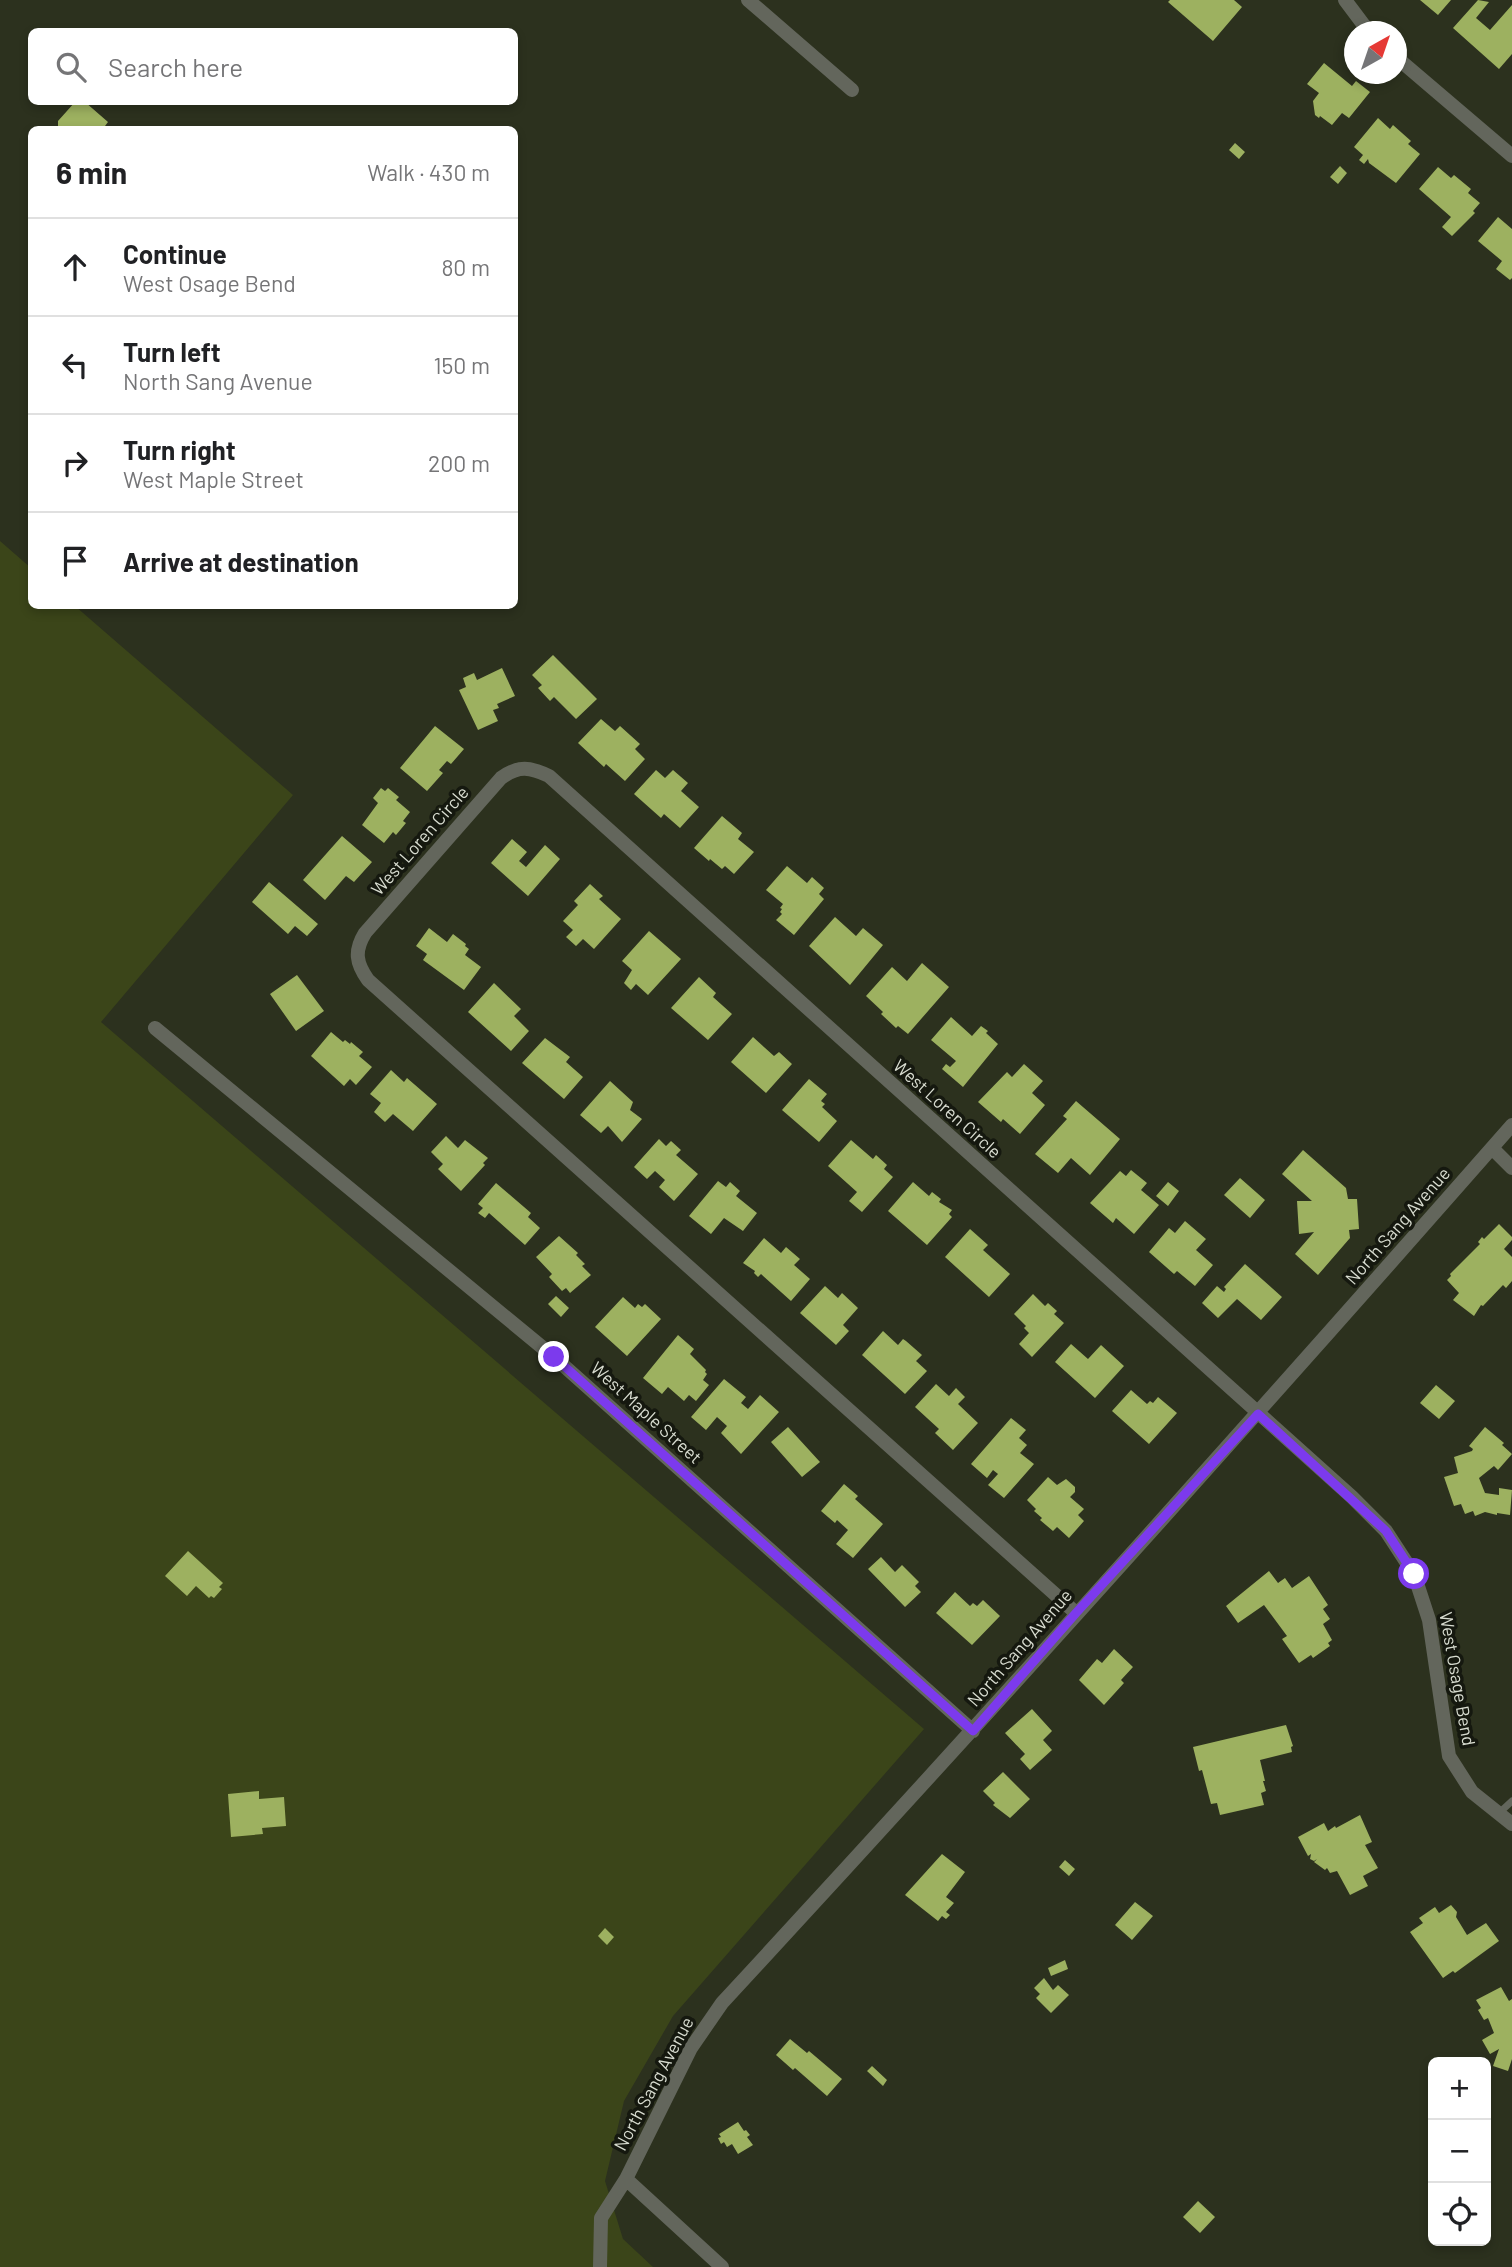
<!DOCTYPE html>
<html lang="en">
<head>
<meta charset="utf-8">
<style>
  body { margin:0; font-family:Barlow,sans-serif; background:#f2f2f2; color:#202124 }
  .controls { position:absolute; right:21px; bottom:21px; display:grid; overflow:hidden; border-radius:10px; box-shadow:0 4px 10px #0003 }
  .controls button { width:63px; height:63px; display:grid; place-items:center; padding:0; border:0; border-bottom:2px solid #e0e0e0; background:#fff; color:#202124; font:35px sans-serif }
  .compass { position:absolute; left:1344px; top:21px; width:63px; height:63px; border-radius:50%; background:#fff; box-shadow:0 4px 10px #0003; rotate:40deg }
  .stop { position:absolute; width:21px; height:21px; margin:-16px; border:5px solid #7c3aed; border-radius:50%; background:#fff }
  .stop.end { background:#7c3aed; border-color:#fff; box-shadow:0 2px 7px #0008 }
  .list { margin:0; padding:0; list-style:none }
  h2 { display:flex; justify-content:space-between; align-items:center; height:91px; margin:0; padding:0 28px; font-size:30px }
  h2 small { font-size:23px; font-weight:400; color:#757577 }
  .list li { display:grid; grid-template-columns:46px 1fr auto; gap:21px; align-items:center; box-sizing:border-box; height:98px; padding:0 28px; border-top:2px solid #e0e0e0 }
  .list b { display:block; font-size:26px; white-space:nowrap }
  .list p { margin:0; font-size:23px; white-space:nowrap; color:#757577 }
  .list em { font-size:23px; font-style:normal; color:#757577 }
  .icon { flex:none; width:38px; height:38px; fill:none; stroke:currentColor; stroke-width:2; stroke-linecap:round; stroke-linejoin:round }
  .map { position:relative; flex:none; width:1512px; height:2267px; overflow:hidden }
  .search { position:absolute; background:#fff; box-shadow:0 4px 10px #0003; left:28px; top:28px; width:490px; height:77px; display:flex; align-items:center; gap:18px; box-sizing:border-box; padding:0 24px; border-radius:10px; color:#757577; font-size:26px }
  .panel { position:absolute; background:#fff; box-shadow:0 4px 10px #0003; left:28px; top:126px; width:490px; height:483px; border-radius:10px }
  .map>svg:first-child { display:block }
</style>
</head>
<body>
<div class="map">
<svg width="1512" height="2267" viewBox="0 0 1512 2267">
  <rect width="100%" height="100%" fill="#2c311e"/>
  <path fill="#3b4519" d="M 0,541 L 31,568 L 32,606 L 75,606 L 293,795 L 101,1022 L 924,1729 L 673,2016 L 624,2101 L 605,2181 L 623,2239 L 653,2267 L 0,2267 Z"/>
  <path fill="#9db160" d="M 1170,0 L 1234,0 L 1242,7 L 1213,41 L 1168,2 Z
    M 1420,0 L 1451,0 L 1438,15 Z
    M 1478,0 L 1489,2 L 1476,18 L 1490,30 L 1512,5 L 1512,54 L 1499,69 L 1453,28 Z
    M 1324,63 L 1352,86 L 1356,81 L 1370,92 L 1349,118 L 1342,113 L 1332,125 L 1320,116 L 1319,118 L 1315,115 L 1313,101 L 1319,93 L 1307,84 Z
    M 75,102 L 85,102 L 108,122 L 102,130 L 61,130 L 58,126 L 58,121 Z
    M 1378,118 L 1390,129 L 1393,125 L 1411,141 L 1408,144 L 1420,154 L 1396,183 L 1369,163 L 1368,159 L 1364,164 L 1359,160 L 1363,155 L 1354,147 Z
    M 1235,143 L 1245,152 L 1239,159 L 1229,150 Z
    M 1340,166 L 1347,173 L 1338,184 L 1330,177 Z
    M 1438,167 L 1451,178 L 1454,175 L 1471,189 L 1468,193 L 1480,203 L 1473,211 L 1475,213 L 1452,236 L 1442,227 L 1451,217 L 1419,189 Z
    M 1498,217 L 1512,229 L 1512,278 L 1510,280 L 1496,269 L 1502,261 L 1478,241 Z
    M 553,655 L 597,699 L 576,719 L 554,697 L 550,701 L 538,688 L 542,685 L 532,675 Z
    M 502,668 L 515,696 L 497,704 L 499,708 L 493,710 L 498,721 L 478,730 L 459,690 L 466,687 L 463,678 L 474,673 L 477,680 Z
    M 601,719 L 615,731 L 620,726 L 640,744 L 635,749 L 645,759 L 625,781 L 606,764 L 604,767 L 578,743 Z
    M 435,726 L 464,749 L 451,764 L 447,761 L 439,770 L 443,773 L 427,791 L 400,768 Z
    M 656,770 L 665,778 L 673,770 L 688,783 L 681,791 L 699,807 L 680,828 L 664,814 L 661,818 L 634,794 Z
    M 381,788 L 385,791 L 388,788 L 399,797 L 396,800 L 410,812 L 403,821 L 406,823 L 396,835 L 393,832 L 384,843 L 362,825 L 378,803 L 373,798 Z
    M 722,816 L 742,833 L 738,839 L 754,852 L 734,874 L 725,866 L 722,869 L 710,859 L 709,861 L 694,848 Z
    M 342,836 L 372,862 L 354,882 L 346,876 L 325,900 L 303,880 Z
    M 512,839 L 527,852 L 519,861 L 526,867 L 545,845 L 560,859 L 528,896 L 491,863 Z
    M 787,866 L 807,883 L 812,877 L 824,888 L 819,894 L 824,899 L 794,935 L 776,920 L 782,914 L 780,912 L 782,909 L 780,908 L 783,904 L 766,890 Z
    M 269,882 L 318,924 L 307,936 L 295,926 L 288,934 L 252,902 Z
    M 590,884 L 603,896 L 599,899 L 621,919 L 594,949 L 583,939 L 576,946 L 566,937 L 573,930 L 563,921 L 578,905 L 574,901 Z
    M 835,917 L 856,936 L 863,928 L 883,945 L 850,985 L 809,946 Z
    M 429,928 L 447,942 L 453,934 L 466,944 L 465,946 L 469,949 L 465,955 L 481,967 L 464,990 L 423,960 L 427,954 L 416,946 Z
    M 649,931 L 681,959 L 648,995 L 636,984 L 631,990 L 624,983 L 632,970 L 622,961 Z
    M 922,963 L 949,987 L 908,1034 L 898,1026 L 896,1028 L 881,1014 L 883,1012 L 866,996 L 892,967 L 907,981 Z
    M 297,975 L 324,1011 L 296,1031 L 270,994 Z
    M 699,977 L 716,993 L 713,997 L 732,1014 L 708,1040 L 671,1008 Z
    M 494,983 L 521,1009 L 514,1016 L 529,1031 L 511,1051 L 468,1012 Z
    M 951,1017 L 972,1036 L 981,1026 L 988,1031 L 986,1033 L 998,1044 L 963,1087 L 942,1069 L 946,1064 L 950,1067 L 956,1061 L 931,1040 Z
    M 331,1032 L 343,1042 L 345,1040 L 350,1044 L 351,1042 L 363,1052 L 359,1056 L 372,1067 L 356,1085 L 350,1079 L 344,1086 L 311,1056 Z
    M 753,1037 L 774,1056 L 779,1052 L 792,1064 L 766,1093 L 731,1062 Z
    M 545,1038 L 570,1057 L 566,1062 L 583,1077 L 564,1099 L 522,1063 Z
    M 1024,1064 L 1043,1081 L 1032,1093 L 1045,1105 L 1020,1134 L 1003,1119 L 1001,1122 L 978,1102 L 1007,1072 L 1012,1077 Z
    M 391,1070 L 404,1082 L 407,1078 L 437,1104 L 413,1131 L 393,1114 L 385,1122 L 374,1112 L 381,1103 L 370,1094 Z
    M 809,1079 L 827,1094 L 821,1101 L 825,1104 L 822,1107 L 837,1121 L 819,1142 L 782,1110 Z
    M 610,1081 L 633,1102 L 630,1110 L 642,1119 L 622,1142 L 608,1126 L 601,1133 L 580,1115 Z
    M 1076,1101 L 1120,1139 L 1090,1175 L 1071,1158 L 1058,1173 L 1035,1154 L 1067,1119 L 1063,1116 Z
    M 446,1136 L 458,1148 L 465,1140 L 488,1158 L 483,1163 L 485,1165 L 461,1191 L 438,1169 L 443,1164 L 431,1152 Z
    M 659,1139 L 666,1146 L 671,1141 L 681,1150 L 676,1155 L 698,1174 L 674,1201 L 659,1187 L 665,1180 L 655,1171 L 647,1179 L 634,1167 Z
    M 851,1140 L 873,1159 L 876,1155 L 887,1165 L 884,1169 L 893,1177 L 862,1212 L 849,1201 L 857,1192 L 828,1166 Z
    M 1303,1150 L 1346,1188 L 1348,1199 L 1357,1199 L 1359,1229 L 1349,1230 L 1350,1238 L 1318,1275 L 1295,1254 L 1314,1232 L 1299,1234 L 1297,1201 L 1312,1201 L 1282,1174 Z
    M 1131,1170 L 1147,1183 L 1141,1190 L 1159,1205 L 1134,1234 L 1116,1218 L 1113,1223 L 1090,1203 L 1120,1171 L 1126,1176 Z
    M 1240,1178 L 1265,1200 L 1250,1218 L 1224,1195 Z
    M 718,1181 L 726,1187 L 730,1182 L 740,1191 L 736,1196 L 757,1213 L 743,1231 L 724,1218 L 711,1234 L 689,1216 Z
    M 913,1182 L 929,1196 L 932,1192 L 941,1199 L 939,1202 L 952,1210 L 949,1214 L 952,1217 L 927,1245 L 888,1211 Z
    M 1168,1182 L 1179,1191 L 1168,1206 L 1156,1196 Z
    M 496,1183 L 531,1213 L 528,1217 L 540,1228 L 525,1245 L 489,1213 L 485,1218 L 478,1213 L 483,1208 L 478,1204 Z
    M 1185,1221 L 1206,1239 L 1196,1250 L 1213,1265 L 1195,1286 L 1177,1271 L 1174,1274 L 1149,1252 L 1169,1228 L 1175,1233 Z
    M 1499,1224 L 1512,1237 L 1512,1240 L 1504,1249 L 1512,1257 L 1512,1281 L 1506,1288 L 1503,1285 L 1483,1306 L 1481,1305 L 1474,1316 L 1453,1300 L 1459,1293 L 1447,1280 L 1451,1276 L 1450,1274 L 1480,1244 L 1478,1242 L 1482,1237 L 1484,1239 Z
    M 970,1229 L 988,1245 L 983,1250 L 1010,1274 L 989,1297 L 945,1257 Z
    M 559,1236 L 578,1253 L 576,1255 L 585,1264 L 582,1266 L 591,1275 L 570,1293 L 566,1288 L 562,1291 L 549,1277 L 552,1274 L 536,1257 Z
    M 764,1238 L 781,1253 L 786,1247 L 800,1259 L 794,1265 L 810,1279 L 791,1301 L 761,1274 L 758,1277 L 754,1273 L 755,1271 L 743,1263 Z
    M 1245,1264 L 1282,1297 L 1261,1320 L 1237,1299 L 1218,1318 L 1202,1303 L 1217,1286 L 1224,1292 L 1226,1289 L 1224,1287 Z
    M 825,1286 L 838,1298 L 842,1293 L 858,1308 L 843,1325 L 849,1331 L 836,1345 L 800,1313 Z
    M 1033,1294 L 1045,1306 L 1048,1303 L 1057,1311 L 1054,1314 L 1064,1323 L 1032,1357 L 1019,1344 L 1029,1333 L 1024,1328 L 1026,1326 L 1014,1314 Z
    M 556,1296 L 569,1308 L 561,1317 L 548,1304 Z
    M 623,1297 L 635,1308 L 638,1304 L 642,1307 L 645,1304 L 661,1319 L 627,1356 L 595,1327 Z
    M 883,1331 L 898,1345 L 903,1339 L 906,1341 L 922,1355 L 916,1361 L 927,1371 L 905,1394 L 862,1355 Z
    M 678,1335 L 694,1349 L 690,1354 L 706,1370 L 705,1372 L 707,1374 L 703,1380 L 709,1385 L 696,1401 L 689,1395 L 684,1401 L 668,1387 L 662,1394 L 643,1378 Z
    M 1071,1344 L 1088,1359 L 1101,1345 L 1124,1366 L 1095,1398 L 1055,1362 Z
    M 724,1379 L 746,1397 L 741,1403 L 748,1409 L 760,1395 L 779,1412 L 741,1454 L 721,1433 L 727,1426 L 717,1417 L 706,1430 L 691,1417 Z
    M 936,1384 L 949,1396 L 956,1388 L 965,1397 L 958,1404 L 978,1423 L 953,1450 L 935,1433 L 939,1429 L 915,1407 Z
    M 1436,1385 L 1455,1401 L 1439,1419 L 1420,1403 Z
    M 1131,1390 L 1147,1404 L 1150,1401 L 1153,1403 L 1158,1397 L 1177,1413 L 1149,1444 L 1112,1411 Z
    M 1011,1418 L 1026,1430 L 1019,1438 L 1027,1445 L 1020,1453 L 1034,1464 L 1004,1498 L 988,1485 L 998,1474 L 993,1470 L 987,1478 L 971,1464 Z
    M 788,1427 L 820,1462 L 802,1477 L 771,1442 Z
    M 1485,1427 L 1504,1443 L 1502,1445 L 1512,1454 L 1498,1470 L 1494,1466 L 1479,1478 L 1485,1493 L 1499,1495 L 1499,1488 L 1512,1490 L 1510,1515 L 1497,1513 L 1497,1515 L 1485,1512 L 1475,1516 L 1473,1511 L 1465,1514 L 1461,1504 L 1454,1506 L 1444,1477 L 1458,1473 L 1454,1457 L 1472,1451 L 1473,1449 L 1469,1446 Z
    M 1048,1477 L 1057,1485 L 1066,1479 L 1075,1487 L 1075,1492 L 1070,1497 L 1084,1509 L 1078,1515 L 1084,1521 L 1069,1538 L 1057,1527 L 1053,1531 L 1040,1520 L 1042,1518 L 1034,1511 L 1036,1509 L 1027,1500 Z
    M 844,1484 L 858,1496 L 855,1499 L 883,1524 L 853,1558 L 836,1544 L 848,1530 L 837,1520 L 835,1523 L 821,1511 Z
    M 188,1551 L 223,1583 L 219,1587 L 222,1589 L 214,1598 L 211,1596 L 209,1598 L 196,1586 L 187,1596 L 165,1576 Z
    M 881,1557 L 895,1572 L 902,1565 L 919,1582 L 915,1586 L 921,1592 L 905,1607 L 868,1569 Z
    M 1269,1571 L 1278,1583 L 1285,1578 L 1292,1588 L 1309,1576 L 1328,1605 L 1323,1609 L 1330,1619 L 1323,1624 L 1332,1640 L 1328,1643 L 1330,1646 L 1313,1658 L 1311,1655 L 1299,1663 L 1282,1639 L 1287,1636 L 1264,1605 L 1238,1623 L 1226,1606 Z
    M 955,1592 L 970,1606 L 973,1603 L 977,1606 L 983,1600 L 1000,1616 L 972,1645 L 936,1613 Z
    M 1114,1649 L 1133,1667 L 1121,1680 L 1124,1683 L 1104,1705 L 1079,1680 L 1097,1659 L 1102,1663 Z
    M 1032,1709 L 1052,1731 L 1043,1740 L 1052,1750 L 1030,1770 L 1020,1759 L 1025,1754 L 1005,1733 Z
    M 1286,1725 L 1293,1746 L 1291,1747 L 1292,1752 L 1260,1760 L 1265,1781 L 1263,1781 L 1266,1791 L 1261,1793 L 1264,1805 L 1220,1815 L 1217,1803 L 1211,1804 L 1202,1770 L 1199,1771 L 1193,1747 Z
    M 1003,1772 L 1030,1799 L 1010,1818 L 993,1805 L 995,1803 L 983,1791 Z
    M 259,1791 L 259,1799 L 284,1797 L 286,1826 L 262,1828 L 263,1834 L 231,1837 L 228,1794 Z
    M 1360,1815 L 1372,1842 L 1365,1845 L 1378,1868 L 1363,1876 L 1368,1886 L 1350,1895 L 1337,1871 L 1330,1873 L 1327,1868 L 1325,1870 L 1314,1862 L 1317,1859 L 1314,1861 L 1310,1859 L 1311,1854 L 1308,1856 L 1298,1837 L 1324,1823 L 1328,1831 L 1335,1826 L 1336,1828 Z
    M 942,1854 L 965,1872 L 946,1897 L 954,1903 L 946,1912 L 950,1915 L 946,1919 L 942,1916 L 938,1921 L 905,1895 Z
    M 1065,1860 L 1075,1869 L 1069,1876 L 1059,1867 Z
    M 1135,1902 L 1153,1916 L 1132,1940 L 1115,1925 Z
    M 1451,1905 L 1457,1912 L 1456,1917 L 1467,1935 L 1486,1923 L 1499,1941 L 1455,1973 L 1453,1971 L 1443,1978 L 1410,1932 L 1423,1923 L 1419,1918 L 1435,1907 L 1439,1913 Z
    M 605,1928 L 614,1937 L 607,1945 L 598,1936 Z
    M 1065,1960 L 1068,1969 L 1051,1976 L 1048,1968 Z
    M 1044,1978 L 1053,1990 L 1058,1985 L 1069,1995 L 1051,2013 L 1036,1998 L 1040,1994 L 1034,1988 Z
    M 1501,1987 L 1509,2001 L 1512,1999 L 1512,2059 L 1508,2071 L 1493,2066 L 1499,2049 L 1490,2054 L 1482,2040 L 1494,2033 L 1488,2018 L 1484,2020 L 1478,2010 L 1481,2008 L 1476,2000 Z
    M 790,2039 L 807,2053 L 809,2051 L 842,2079 L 827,2096 L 795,2068 L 793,2070 L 776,2055 Z
    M 872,2066 L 887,2080 L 883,2086 L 867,2071 Z
    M 738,2122 L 744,2131 L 746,2130 L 750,2135 L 747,2137 L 753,2145 L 738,2154 L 732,2144 L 727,2147 L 724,2142 L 721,2144 L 718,2138 L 721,2137 L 719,2134 Z
    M 1198,2201 L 1215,2217 L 1200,2233 L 1183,2217 Z"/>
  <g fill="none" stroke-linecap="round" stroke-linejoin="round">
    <path stroke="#63665c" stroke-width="7" d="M 1499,1813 L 1512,1801"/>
    <path stroke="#63665c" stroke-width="14" d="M 748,0 L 852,90
      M 1345,0 L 1369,32
      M 1396,57 L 1512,156
      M 155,1028 L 554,1357 L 973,1731
      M 1492,1148 L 1512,1168
      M 1076,1613 L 368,980 C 356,963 354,951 365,933 L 501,778 C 519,765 530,767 549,776 L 1352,1497 L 1386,1531 L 1414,1574 L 1429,1620 L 1449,1756 L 1472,1792 L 1512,1824
      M 626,2179 L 722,2267
      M 600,2267 L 601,2218 L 626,2179 L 691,2048 L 722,2003 C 989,1714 1252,1421 1512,1125"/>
  </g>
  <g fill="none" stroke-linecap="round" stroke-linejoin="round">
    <path stroke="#7c3aed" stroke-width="9" d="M 554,1357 L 973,1731 L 1076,1613 L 1258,1414 L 1386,1531 L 1414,1574"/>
  </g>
  <g text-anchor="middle" stroke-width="7" stroke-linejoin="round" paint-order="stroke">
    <g font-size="18" fill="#d8dcd0" stroke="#15180f">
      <text transform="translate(420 841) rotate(-49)" y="6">West Loren Circle</text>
      <text transform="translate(947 1109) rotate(42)" y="6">West Loren Circle</text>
      <text transform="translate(1398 1226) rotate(-49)" y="6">North Sang Avenue</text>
      <text transform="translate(646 1413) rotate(42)" y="6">West Maple Street</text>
      <text transform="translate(1020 1648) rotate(-49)" y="6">North Sang Avenue</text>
      <text transform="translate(1457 1679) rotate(80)" y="6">West Osage Bend</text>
      <text transform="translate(654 2084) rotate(-62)" y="6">North Sang Avenue</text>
    </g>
  </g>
</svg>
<div class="controls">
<button>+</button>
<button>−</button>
<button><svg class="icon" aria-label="locate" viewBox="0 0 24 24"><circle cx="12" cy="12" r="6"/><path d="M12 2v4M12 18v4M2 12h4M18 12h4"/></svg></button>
</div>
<svg class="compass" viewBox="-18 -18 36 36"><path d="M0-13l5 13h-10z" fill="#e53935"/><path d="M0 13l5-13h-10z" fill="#757577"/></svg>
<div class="stop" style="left:1414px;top:1574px"></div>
<div class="stop end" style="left:554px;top:1357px"></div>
<div class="search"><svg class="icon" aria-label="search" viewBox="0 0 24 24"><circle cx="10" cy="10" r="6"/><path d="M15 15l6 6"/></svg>Search here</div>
<section class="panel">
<h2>6 min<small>Walk · 430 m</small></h2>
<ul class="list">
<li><svg class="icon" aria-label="ahead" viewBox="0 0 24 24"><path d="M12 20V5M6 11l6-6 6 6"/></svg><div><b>Continue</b><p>West Osage Bend</p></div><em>80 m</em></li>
<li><svg class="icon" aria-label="left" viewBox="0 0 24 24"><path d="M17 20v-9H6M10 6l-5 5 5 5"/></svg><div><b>Turn left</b><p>North Sang Avenue</p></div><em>150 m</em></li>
<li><svg class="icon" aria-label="right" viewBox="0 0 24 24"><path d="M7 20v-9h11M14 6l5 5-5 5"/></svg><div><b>Turn right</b><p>West Maple Street</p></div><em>200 m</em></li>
<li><svg class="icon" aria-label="arrive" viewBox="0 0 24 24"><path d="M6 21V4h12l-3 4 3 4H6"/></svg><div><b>Arrive at destination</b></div></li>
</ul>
</section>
</div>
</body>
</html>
